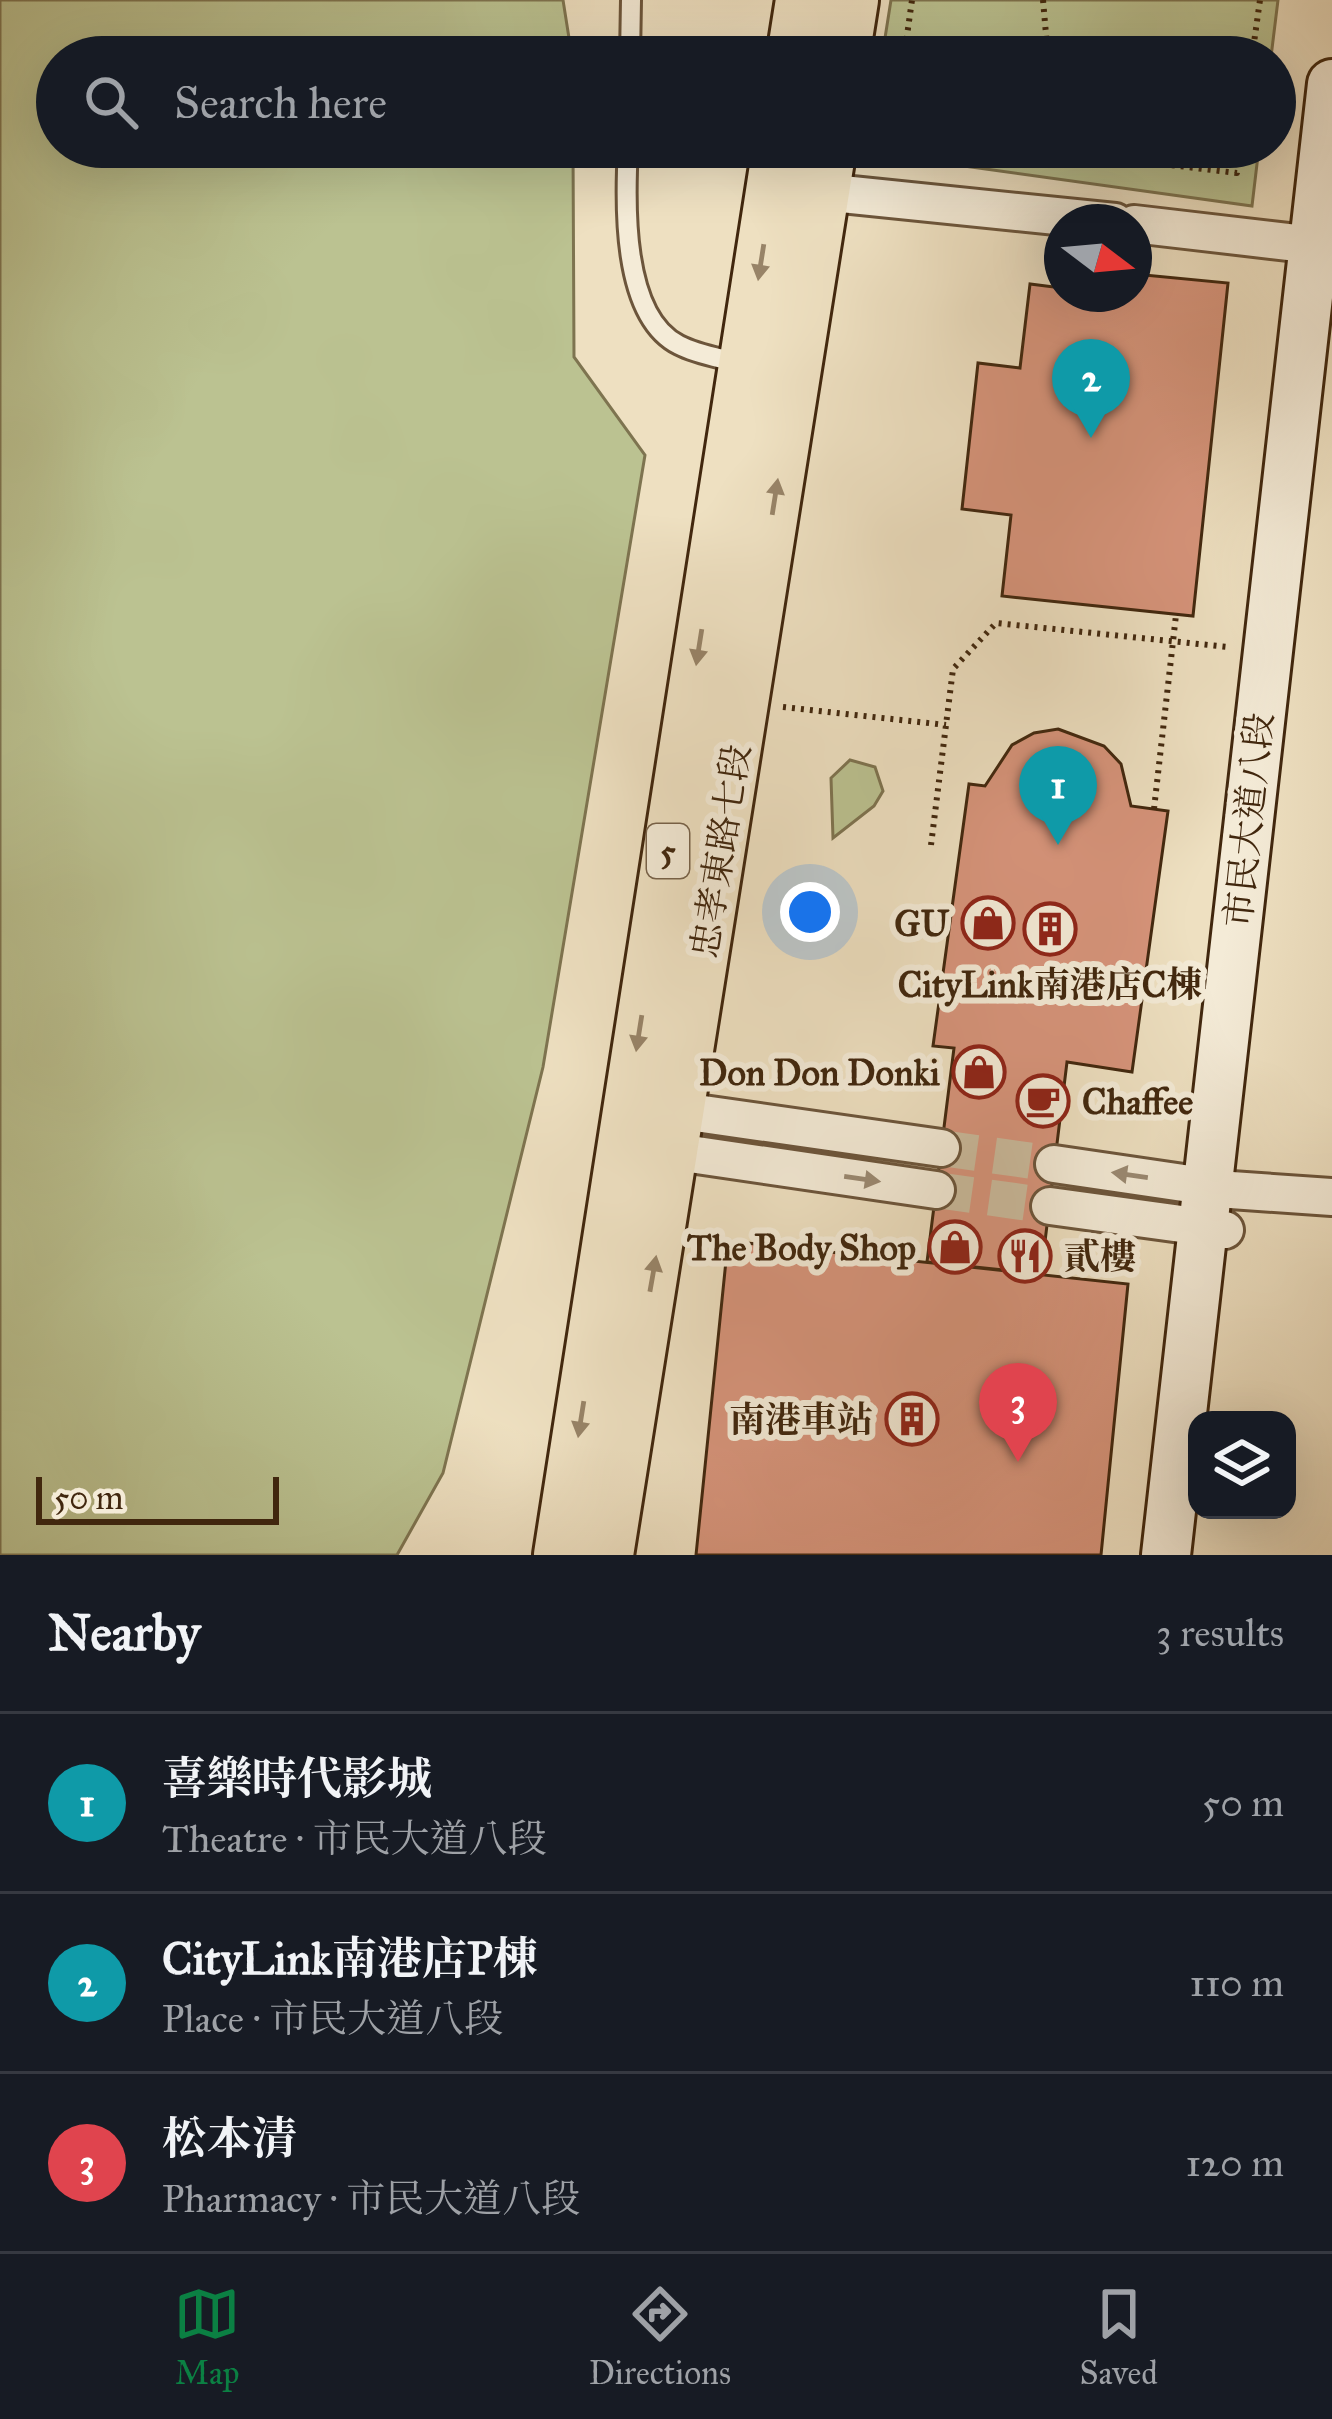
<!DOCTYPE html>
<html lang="en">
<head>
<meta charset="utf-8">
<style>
  body { margin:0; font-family:"IM FELL Great Primer","Noto Serif TC",serif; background:#20242c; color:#f1f3f6 }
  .controls { position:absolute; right:36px; bottom:36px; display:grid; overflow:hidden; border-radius:24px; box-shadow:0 12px 48px #0002 }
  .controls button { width:108px; height:108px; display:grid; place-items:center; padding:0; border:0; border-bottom:3px solid #363941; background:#171b24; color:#f1f3f6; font:60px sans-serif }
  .compass { position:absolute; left:1044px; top:204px; width:108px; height:108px; border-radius:50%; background:#171b24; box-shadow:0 12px 48px #0002; rotate:106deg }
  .scale { position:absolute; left:36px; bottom:30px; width:243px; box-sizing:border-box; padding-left:12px; border:6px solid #41270e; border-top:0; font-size:33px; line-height:42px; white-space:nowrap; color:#41270e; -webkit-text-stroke:9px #f4ebd7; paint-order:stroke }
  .you { position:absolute; left:810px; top:912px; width:42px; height:42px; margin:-30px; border:9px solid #fff; border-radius:50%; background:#1a73e8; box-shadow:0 0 0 18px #1a73e833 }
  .badge { display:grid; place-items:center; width:78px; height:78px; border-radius:50%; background:#0b8043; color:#fff; font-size:39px; font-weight:700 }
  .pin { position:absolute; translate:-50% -99px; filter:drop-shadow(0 3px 6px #0008) }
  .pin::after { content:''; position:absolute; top:63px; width:42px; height:36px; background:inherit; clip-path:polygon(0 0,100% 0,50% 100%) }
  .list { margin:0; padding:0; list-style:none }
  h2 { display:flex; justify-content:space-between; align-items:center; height:156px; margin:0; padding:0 48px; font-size:51px }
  h2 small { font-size:39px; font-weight:400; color:#9ea1a6 }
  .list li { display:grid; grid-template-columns:78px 1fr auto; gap:36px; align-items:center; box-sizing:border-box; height:180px; padding:0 48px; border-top:3px solid #363941 }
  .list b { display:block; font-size:45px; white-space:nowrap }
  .list p { margin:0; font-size:39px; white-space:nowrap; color:#9ea1a6 }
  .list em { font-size:39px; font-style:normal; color:#9ea1a6 }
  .icon { flex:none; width:66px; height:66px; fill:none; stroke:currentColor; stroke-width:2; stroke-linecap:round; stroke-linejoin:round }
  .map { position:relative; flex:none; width:1332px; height:1555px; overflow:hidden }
  .search { position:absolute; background:#171b24; box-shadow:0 12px 48px #0002; left:36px; right:36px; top:36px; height:132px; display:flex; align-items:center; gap:30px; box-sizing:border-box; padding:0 42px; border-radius:66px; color:#9ea1a6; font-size:45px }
  .sheet { height:696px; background:#171b24 }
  nav { display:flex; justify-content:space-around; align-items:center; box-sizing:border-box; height:168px; border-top:3px solid #363941; background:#171b24; font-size:33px; color:#9ea1a6 }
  nav a { display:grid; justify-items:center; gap:6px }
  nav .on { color:#0b8043 }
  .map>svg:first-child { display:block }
</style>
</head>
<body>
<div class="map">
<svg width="1332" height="1555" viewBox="0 0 1332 1555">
  <rect width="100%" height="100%" fill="#eee0c1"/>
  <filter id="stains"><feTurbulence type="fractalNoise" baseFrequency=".00167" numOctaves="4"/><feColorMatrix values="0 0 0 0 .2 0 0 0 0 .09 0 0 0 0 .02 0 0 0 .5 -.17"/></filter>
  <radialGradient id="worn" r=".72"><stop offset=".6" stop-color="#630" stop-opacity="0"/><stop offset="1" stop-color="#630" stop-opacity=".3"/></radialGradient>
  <path fill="#bbc291" stroke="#7e7450" stroke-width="3" d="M 0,0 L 563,0 L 572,57 L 57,57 L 57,147 L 573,147 L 574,357 L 645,455 L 543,1067 L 443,1473 L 397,1555 L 0,1555 Z
    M 891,0 L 1278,0 L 1271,57 L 882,57 Z
    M 879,147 L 1259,147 L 1252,206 L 885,155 Z
    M 850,760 L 875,767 L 883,791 L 874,806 L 833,838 L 831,778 Z"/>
  <path fill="#d7947b" stroke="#41270e" stroke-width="3" d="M 1134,274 L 1228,283 L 1193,616 L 1002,596 L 1011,515 L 962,509 L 978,363 L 1020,368 L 1030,284 L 1062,288 L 1062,294 L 1134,294 Z
    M 1058,729 L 1104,746 L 1121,764 L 1131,806 L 1168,811 L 1132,1072 L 1067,1062 L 1041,1274 L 927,1262 L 954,1048 L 933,1046 L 969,784 L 985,786 L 1012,745 L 1034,733 Z
    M 728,1241 L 1128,1284 L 1101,1555 L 696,1555 Z"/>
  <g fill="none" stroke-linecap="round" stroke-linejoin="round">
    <path stroke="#cbbb9d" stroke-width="36" stroke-dasharray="36 18" stroke-linecap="butt" d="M 941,1148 L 1054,1164
      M 936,1190 L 1050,1206"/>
    <g stroke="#6c553b" stroke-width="24">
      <path id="lane" d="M 630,57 L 631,0
        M 628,147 C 625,201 621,316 679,345 C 698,355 722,358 742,364"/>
    </g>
    <g stroke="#6c553b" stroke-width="42">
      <path id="street" d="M 803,190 L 1115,222
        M 1134,224 L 1332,247
        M 654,1107 L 941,1148
        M 649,1148 L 936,1190
        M 1054,1164 L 1231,1190 L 1332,1197
        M 1050,1206 L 1225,1230"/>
    </g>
    <g stroke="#41270e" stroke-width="54">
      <path id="secondary" d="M 1166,1555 L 1332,84"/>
    </g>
    <g stroke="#41270e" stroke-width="60">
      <path id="primary" d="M 794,57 L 803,0
        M 842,57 L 851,0
        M 561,1555 L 780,147
        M 606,1555 L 829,147"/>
    </g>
    <path stroke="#41270e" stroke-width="6" stroke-dasharray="3 6" stroke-linecap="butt" d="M 1043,0 L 1048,57
      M 904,57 L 912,0
      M 1252,57 L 1260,0
      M 1020,147 L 1237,173 L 1240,147
      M 783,707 L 946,725
      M 931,845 L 953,669 L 996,623 L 1228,647"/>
    <use href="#lane" stroke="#f4ebd7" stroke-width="18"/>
    <use href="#street" stroke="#f4ebd7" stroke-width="36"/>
    <use href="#secondary" stroke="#f4ebd7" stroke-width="48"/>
    <use href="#primary" stroke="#eee0c1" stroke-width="54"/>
    <path stroke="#41270e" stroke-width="6" stroke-dasharray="3 6" stroke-linecap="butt" d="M 1154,809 L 1176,615"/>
  </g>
  <defs><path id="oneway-solid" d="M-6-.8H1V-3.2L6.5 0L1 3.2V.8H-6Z" transform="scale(3)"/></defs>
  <g fill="#988468">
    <use href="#oneway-solid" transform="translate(761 262) rotate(99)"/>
    <use href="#oneway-solid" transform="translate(775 497) rotate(-81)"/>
    <use href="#oneway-solid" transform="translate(699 647) rotate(99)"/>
    <use href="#oneway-solid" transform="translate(639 1033) rotate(99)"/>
    <use href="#oneway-solid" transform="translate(653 1274) rotate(-80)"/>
    <use href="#oneway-solid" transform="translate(581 1419) rotate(99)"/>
  </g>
  <g fill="#9a8972">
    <use href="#oneway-solid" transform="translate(1130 1175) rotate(-172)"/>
    <use href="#oneway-solid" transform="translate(862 1179) rotate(8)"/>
  </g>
  <defs>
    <g id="shop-ring" transform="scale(2.7)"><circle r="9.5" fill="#f4ebd7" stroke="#8f2418" stroke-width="1.5"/><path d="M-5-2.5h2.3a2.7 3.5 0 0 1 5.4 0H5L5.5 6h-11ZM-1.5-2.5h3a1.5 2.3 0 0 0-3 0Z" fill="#8f2418"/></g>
    <g id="building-ring" transform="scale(2.7)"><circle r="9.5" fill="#f4ebd7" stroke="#8f2418" stroke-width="1.5"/><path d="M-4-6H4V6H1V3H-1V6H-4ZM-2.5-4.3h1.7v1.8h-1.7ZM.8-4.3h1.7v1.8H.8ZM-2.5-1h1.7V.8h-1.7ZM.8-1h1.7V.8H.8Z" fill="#8f2418"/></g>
    <g id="cafe-ring" transform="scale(2.7)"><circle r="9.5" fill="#f4ebd7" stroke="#8f2418" stroke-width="1.5"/><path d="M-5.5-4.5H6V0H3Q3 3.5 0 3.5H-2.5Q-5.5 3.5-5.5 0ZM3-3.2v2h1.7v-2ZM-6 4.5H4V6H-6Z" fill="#8f2418"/></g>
    <g id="restaurant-ring" transform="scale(2.7)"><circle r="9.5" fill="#f4ebd7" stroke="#8f2418" stroke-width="1.5"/><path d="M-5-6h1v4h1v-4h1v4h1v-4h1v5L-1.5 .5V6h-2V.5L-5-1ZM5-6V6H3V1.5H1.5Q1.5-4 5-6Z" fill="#8f2418"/></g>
  </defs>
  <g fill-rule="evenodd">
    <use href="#shop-ring" x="988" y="923"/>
    <use href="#building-ring" x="1050" y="929"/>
    <use href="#shop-ring" x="979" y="1072"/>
    <use href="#cafe-ring" x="1043" y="1101"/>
    <use href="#shop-ring" x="955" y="1247"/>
    <use href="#restaurant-ring" x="1025" y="1256"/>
    <use href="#building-ring" x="912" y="1419"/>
  </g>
  <g text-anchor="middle" stroke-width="12" stroke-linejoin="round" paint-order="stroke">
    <rect fill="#f4ebd7" stroke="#77624a" stroke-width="3" x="647" y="824" width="42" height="54" rx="9"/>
    <g font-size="33" font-weight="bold" fill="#41270e">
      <text x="668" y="863">5</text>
    </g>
    <g font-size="36" fill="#41270e" stroke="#f4ebd7">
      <text transform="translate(1248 820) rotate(-84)" y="13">市民大道八段</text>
      <text transform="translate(720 851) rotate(-81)" y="13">忠孝東路七段</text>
    </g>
    <g font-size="36" font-weight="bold" fill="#41270e" stroke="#f4ebd7" text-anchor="end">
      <text x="949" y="936">GU</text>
      <text x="1050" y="997" text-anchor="middle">CityLink南港店C棟</text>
      <text x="940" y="1085">Don Don Donki</text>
      <text x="1082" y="1114" text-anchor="start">Chaffee</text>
      <text x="916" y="1260">The Body Shop</text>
      <text x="1064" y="1269" text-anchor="start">貳樓</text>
      <text x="873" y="1432">南港車站</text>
    </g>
  </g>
  <rect width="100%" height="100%" filter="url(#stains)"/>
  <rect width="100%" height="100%" fill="url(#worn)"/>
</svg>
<div class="controls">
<button><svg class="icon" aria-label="layers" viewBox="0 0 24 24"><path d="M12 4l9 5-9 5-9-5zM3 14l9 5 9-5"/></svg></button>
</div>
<svg class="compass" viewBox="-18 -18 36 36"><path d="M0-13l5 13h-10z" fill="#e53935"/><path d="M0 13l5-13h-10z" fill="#9ea1a6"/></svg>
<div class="scale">50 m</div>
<div class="you"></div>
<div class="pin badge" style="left:1058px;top:845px;background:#0f9aa8">1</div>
<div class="pin badge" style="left:1091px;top:438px;background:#0f9aa8">2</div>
<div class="pin badge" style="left:1018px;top:1462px;background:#e0444e">3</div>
<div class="search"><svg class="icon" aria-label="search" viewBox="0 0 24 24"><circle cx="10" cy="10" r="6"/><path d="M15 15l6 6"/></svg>Search here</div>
</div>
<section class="sheet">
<h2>Nearby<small>3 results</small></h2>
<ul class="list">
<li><span class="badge" style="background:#0f9aa8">1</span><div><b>喜樂時代影城</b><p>Theatre · 市民大道八段</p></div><em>50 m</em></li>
<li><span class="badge" style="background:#0f9aa8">2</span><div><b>CityLink南港店P棟</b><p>Place · 市民大道八段</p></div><em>110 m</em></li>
<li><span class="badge" style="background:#e0444e">3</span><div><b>松本清</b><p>Pharmacy · 市民大道八段</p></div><em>120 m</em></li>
</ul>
</section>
<nav>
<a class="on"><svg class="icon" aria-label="map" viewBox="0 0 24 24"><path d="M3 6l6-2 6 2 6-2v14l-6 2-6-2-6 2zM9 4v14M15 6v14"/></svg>Map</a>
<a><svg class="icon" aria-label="directions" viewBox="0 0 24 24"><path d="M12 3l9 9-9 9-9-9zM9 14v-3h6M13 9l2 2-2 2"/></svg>Directions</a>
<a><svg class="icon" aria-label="saved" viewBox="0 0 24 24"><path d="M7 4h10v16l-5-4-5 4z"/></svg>Saved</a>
</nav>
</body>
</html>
